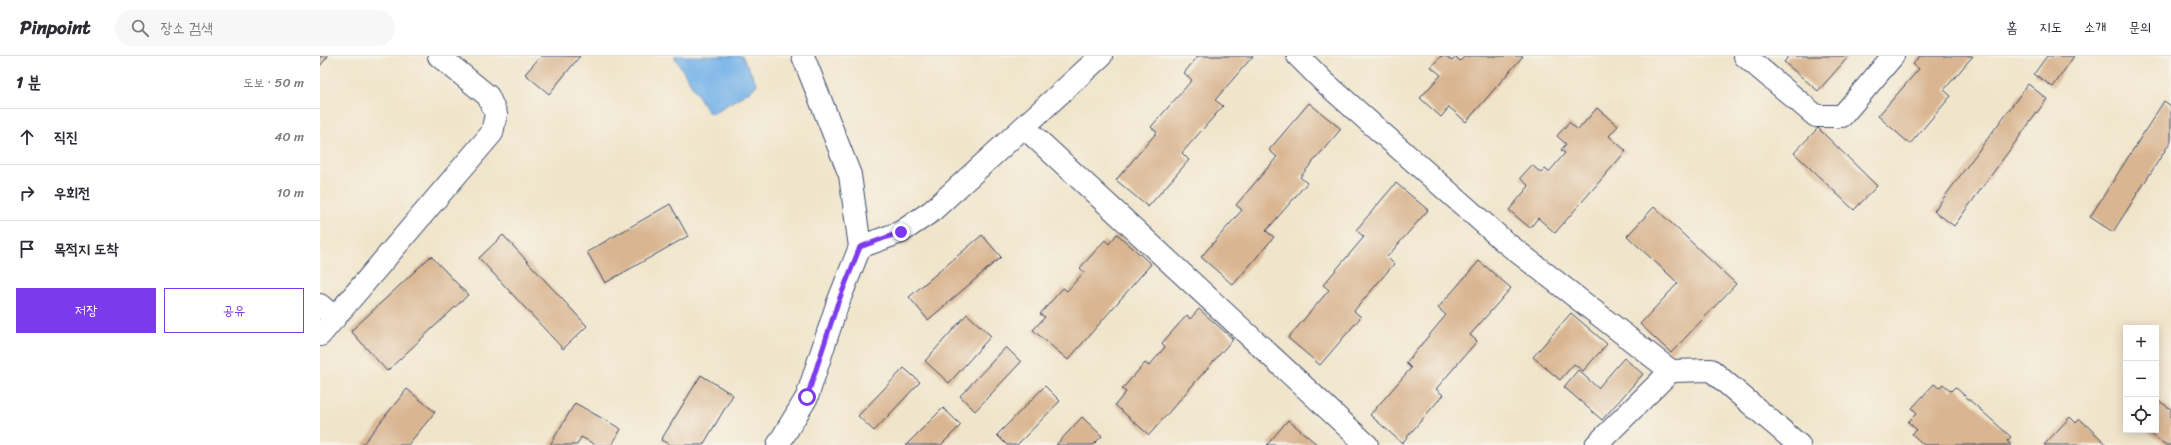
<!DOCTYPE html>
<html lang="ko">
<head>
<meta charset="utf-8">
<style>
  body { margin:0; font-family:Sriracha,"Poor Story",sans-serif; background:#f7f7f7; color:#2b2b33 }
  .controls { position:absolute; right:12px; bottom:12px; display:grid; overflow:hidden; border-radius:0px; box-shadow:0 2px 10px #0003 }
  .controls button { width:36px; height:36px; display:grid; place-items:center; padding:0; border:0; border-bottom:1px solid #e1e1e2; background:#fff; color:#2b2b33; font:20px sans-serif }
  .stop { position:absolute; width:12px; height:12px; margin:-9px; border:3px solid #7c3aed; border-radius:50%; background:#fff }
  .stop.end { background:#7c3aed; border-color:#fff; box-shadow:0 1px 4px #0008 }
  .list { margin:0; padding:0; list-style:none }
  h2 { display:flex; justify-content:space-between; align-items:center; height:52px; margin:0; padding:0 16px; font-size:17px }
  h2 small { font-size:13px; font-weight:400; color:#7c7c81 }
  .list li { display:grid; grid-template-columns:26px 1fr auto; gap:12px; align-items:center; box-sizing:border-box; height:56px; padding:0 16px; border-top:1px solid #e1e1e2 }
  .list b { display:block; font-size:15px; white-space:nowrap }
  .list em { font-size:13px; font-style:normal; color:#7c7c81 }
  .actions { display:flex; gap:8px; padding:12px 16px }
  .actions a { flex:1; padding:9px 0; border:1px solid #7c3aed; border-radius:0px; text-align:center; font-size:14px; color:#7c3aed }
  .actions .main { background:#7c3aed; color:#fff }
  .icon { flex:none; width:22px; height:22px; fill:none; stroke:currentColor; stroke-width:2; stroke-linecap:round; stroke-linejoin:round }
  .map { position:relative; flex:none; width:1851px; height:389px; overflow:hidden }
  header { display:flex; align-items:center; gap:24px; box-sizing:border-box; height:56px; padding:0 20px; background:#fff; border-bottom:1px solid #e1e1e2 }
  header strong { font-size:19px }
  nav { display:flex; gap:22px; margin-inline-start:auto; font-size:14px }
  .search { width:280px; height:36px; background:#f7f7f7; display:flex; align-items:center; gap:10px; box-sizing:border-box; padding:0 14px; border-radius:22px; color:#7c7c81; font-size:15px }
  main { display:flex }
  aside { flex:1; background:#fff }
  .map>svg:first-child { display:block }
</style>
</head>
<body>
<header>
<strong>Pinpoint</strong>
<div class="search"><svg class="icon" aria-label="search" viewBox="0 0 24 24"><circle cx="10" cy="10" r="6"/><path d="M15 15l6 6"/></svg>장소 검색</div>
<nav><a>홈</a><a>지도</a><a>소개</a><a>문의</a></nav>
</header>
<main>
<aside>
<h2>1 분<small>도보 · 50 m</small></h2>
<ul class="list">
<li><svg class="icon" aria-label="ahead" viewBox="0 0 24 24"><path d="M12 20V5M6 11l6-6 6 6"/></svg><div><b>직진</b></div><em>40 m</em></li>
<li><svg class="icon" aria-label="right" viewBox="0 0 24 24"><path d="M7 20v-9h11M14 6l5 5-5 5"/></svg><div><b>우회전</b></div><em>10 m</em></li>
<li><svg class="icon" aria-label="arrive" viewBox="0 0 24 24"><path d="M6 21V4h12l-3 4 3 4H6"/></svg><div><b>목적지 도착</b></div></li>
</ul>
<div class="actions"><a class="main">저장</a><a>공유</a></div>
</aside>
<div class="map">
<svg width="1851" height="389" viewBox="0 0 1851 389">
  <rect width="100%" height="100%" fill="#f7f3e8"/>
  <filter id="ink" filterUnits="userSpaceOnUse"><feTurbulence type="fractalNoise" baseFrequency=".025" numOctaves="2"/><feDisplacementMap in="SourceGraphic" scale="8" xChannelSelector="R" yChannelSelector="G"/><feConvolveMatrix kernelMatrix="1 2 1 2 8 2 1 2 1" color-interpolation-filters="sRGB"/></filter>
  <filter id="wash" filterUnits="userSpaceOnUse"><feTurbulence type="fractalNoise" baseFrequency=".012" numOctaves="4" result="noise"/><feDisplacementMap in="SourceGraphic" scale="16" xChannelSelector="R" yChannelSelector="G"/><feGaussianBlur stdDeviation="0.9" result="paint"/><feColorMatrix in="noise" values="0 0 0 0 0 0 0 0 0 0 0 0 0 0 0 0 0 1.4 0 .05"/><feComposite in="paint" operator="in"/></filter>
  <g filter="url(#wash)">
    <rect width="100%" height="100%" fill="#f0e5cb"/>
    <path fill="#77b3e9" stroke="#4971a4" d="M 354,0 L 422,0 L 437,28 L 432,34 L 393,57 L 388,56 Z"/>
    <g id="blocks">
      <path fill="#d9b591" d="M 0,0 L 8,0 L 0,10 Z
        M 221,0 L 260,0 L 229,38 L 205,18 Z
        M 878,0 L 933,0 L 895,44 L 903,50 L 862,97 L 869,104 L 828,151 L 796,124 L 837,76 L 831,71 L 872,24 L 864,17 Z
        M 1121,0 L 1126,0 L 1132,5 L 1136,1 L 1140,5 L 1145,0 L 1203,0 L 1146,66 L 1129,51 L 1121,61 L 1100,42 L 1121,19 L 1111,11 Z
        M 1469,0 L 1529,0 L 1498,35 L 1464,6 Z
        M 1600,0 L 1653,0 L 1624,34 L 1631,40 L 1590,88 L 1558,60 L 1599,13 L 1593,8 Z
        M 1727,0 L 1754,0 L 1733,31 L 1714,18 Z
        M 1708,28 L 1727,43 L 1634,170 L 1614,155 Z
        M 1844,45 L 1851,50 L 1851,85 L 1793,176 L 1770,161 Z
        M 989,47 L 1021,73 L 980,121 L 987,127 L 946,175 L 954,181 L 913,229 L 881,201 L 922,154 L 916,149 L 957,101 L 949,94 Z
        M 1277,52 L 1298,70 L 1289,80 L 1306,95 L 1235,177 L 1218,162 L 1210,172 L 1189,154 L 1209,130 L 1200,122 L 1212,109 L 1221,117 L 1225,113 L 1229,116 L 1245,97 L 1241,94 L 1246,88 L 1237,80 L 1249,66 L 1258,74 Z
        M 1498,72 L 1557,130 L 1534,154 L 1474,97 Z
        M 1076,127 L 1108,154 L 1067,201 L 1074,208 L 1034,255 L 1041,261 L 1000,309 L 968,282 L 1009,234 L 1003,229 L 1044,181 L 1036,174 Z
        M 350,148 L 368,180 L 285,227 L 267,196 Z
        M 1334,151 L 1416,228 L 1351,297 L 1320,268 L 1358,227 L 1307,180 Z
        M 797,178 L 831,208 L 748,304 L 713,274 L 725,261 L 720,258 L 743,232 L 747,235 L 764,216 L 760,212 L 785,184 L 789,188 Z
        M 183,179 L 267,270 L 243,293 L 159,202 Z
        M 662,179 L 681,201 L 608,264 L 589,241 Z
        M 111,200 L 148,239 L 67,315 L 31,275 Z
        M 1159,205 L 1191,232 L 1150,279 L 1157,285 L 1116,333 L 1123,339 L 1082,387 L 1050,359 L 1091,312 L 1086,307 L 1126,259 L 1118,252 Z
        M 879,253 L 913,283 L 829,379 L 795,349 L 806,336 L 802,333 L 825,307 L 829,310 L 845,291 L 842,287 L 867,259 L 870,263 Z
        M 1251,257 L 1287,288 L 1263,315 L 1254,308 L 1240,324 L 1213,301 Z
        M 647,258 L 671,280 L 629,327 L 605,305 Z
        M 686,291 L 701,306 L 655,355 L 640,340 Z
        M 1304,302 L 1323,318 L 1282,364 L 1244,331 L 1258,314 L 1278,332 Z
        M 584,312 L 600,326 L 554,375 L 538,360 Z
        M 381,319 L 413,339 L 383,389 L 350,389 L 341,384 Z
        M 1614,328 L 1619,332 L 1623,328 L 1631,335 L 1635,331 L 1691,381 L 1687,385 L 1691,389 L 1604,389 L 1592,378 L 1597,374 L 1588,366 L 1597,357 L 1592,352 Z
        M 725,330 L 740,345 L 697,389 L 687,389 L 677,379 Z
        M 87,333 L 115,356 L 88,389 L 42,389 Z
        M 1836,343 L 1851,353 L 1851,389 L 1846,389 L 1825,374 L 1836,374 Z
        M 255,347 L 301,373 L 292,389 L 276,389 L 261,381 L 257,389 L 230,389 Z
        M 623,352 L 641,369 L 621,389 L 586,389 Z
        M 762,361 L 782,380 L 773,389 L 736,389 Z
        M 1750,361 L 1756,367 L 1760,363 L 1787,389 L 1724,389 Z
        M 968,364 L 998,389 L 947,389 Z"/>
    </g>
  </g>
  <g filter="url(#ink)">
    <use href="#blocks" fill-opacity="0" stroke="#3b4a6e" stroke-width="1"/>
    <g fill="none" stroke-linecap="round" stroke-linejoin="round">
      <g stroke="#3b4a6e" stroke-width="24">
        <path id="minor" d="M 978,0 L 1003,25 L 1185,186 L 1351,315
          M 1425,0 L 1496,60 L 1522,60 L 1573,0
          M 705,72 L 1047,389
          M 540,191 L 581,176 L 612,155 L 781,0
          M 0,249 L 15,262
          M 0,279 L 172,77 L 176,58 L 168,40 L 119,0
          M 1276,389 L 1351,315 L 1391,314 L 1479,389"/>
      </g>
      <g stroke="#3b4a6e" stroke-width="24">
        <path id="tertiary" d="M 458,389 L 487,341 L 517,249 L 540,191 L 530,119 L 483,0"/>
      </g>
      <use href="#minor" stroke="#fff" stroke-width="22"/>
      <use href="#tertiary" stroke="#fff" stroke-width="22"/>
    </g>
  </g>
  <g fill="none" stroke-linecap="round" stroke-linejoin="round" filter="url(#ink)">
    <path stroke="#7c3aed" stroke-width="5" d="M 487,341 L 517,249 L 540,191 L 581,176"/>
  </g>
</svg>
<div class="controls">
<button>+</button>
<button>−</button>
<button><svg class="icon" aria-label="locate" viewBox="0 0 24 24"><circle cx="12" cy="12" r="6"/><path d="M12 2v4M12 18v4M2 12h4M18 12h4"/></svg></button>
</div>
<div class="stop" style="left:487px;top:341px"></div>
<div class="stop end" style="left:581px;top:176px"></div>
</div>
</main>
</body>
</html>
